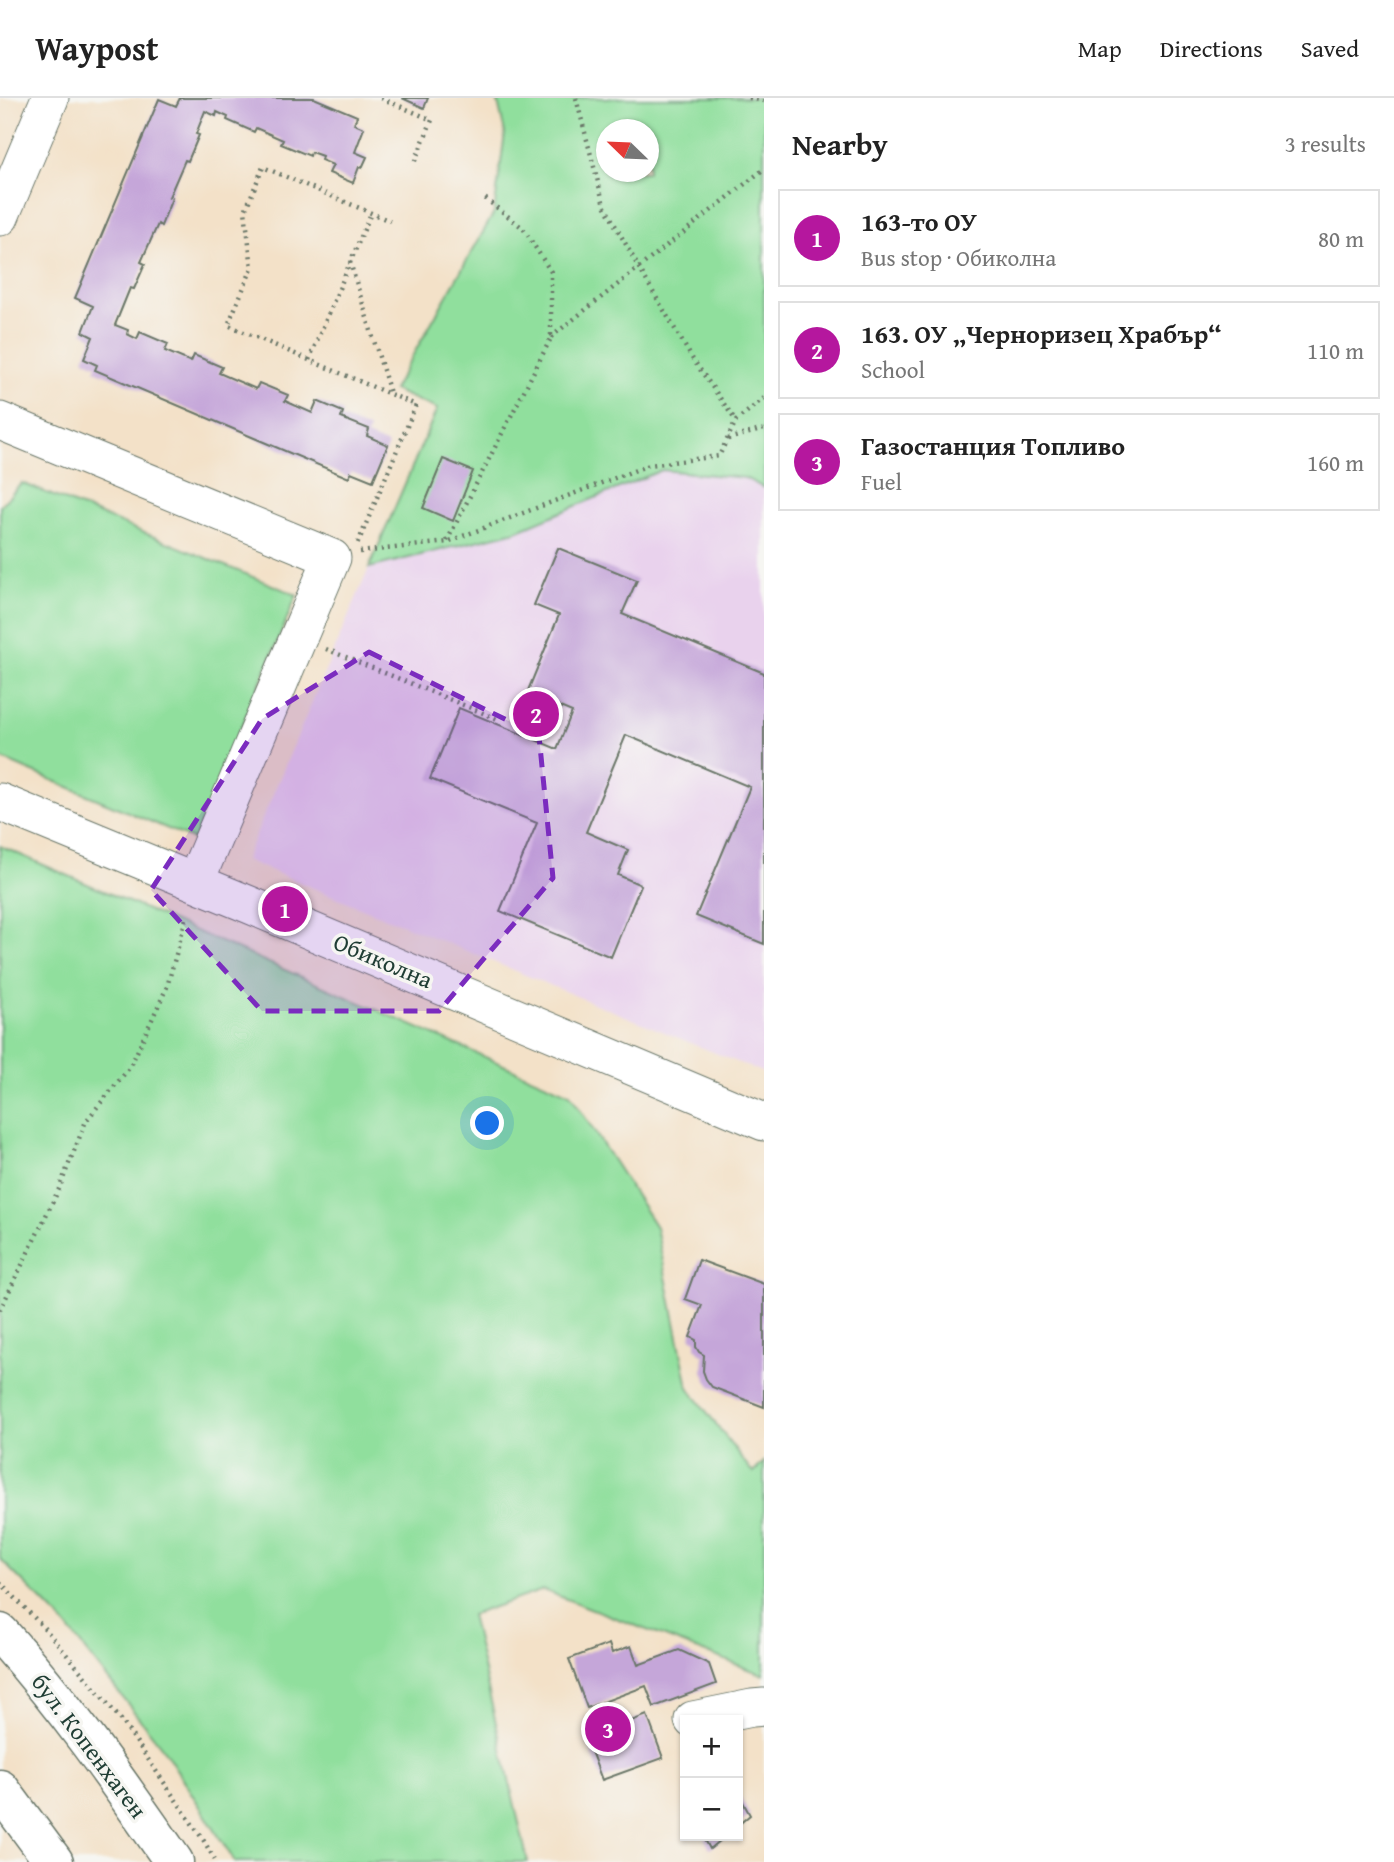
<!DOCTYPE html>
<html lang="en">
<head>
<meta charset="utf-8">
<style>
  body { margin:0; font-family:"Gentium Book Plus",serif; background:#f6f6f6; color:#222 }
  .controls { position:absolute; right:21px; bottom:21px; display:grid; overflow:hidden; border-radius:0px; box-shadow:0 2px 5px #0004 }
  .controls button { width:63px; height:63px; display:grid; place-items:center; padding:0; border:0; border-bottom:2px solid #e0e0e0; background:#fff; color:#222; font:35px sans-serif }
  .compass { position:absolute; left:596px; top:21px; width:63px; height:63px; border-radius:50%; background:#fff; box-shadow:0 2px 5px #0004; rotate:293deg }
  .you { position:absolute; left:488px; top:1026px; width:24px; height:24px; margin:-18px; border:5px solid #fff; border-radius:50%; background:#1a73e8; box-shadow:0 0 0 10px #1a73e833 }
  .badge { display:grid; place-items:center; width:46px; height:46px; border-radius:50%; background:#b5179e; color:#fff; font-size:23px; font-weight:700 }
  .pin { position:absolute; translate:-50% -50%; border:4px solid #fff; box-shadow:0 2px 7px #0006 }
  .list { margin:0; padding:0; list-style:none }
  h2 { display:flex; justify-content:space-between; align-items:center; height:91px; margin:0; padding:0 28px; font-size:30px }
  h2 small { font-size:23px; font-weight:400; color:#767676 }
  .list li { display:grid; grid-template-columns:46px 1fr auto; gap:21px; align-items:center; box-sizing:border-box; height:98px; margin:0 14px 14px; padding:0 14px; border:2px solid #e0e0e0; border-radius:0px }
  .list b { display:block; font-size:26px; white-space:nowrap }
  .list p { margin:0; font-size:23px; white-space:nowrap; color:#767676 }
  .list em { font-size:23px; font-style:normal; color:#767676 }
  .map { position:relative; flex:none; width:764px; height:1764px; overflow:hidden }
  header { display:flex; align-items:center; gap:42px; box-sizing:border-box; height:98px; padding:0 35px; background:#fff; border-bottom:2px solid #e0e0e0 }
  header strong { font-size:33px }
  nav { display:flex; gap:38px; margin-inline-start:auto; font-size:24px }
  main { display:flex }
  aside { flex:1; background:#fff }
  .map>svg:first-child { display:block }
</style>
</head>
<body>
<header>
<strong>Waypost</strong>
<nav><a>Map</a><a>Directions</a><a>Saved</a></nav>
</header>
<main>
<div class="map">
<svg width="764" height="1764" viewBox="0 0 764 1764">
  <rect width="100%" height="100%" fill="#f6f6f2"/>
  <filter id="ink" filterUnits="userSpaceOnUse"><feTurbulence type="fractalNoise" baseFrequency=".0143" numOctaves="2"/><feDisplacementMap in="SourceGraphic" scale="14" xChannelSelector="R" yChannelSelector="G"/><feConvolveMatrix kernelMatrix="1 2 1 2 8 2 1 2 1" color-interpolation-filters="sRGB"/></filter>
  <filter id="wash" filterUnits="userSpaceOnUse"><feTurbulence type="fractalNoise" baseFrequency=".00686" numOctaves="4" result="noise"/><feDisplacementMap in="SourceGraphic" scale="28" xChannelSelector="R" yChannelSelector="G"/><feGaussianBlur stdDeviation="1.57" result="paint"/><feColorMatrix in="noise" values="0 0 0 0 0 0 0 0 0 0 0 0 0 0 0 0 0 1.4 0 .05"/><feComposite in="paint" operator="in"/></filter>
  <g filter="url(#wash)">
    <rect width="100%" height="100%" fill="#f3e1c8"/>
    <path fill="#e9d2ed" d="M 662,372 L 745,380 L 764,390 L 764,975 L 245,762 L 369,470 L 516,433 Z"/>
    <path fill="#90df9d" stroke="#588e68" stroke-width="2" fill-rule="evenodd" d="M 497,0 L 764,0 L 764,390 L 745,380 L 662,372 L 516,433 L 369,470 L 437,311 L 393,292 L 494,115 L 505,35 ZM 606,32 L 648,32 L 648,74 L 606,74 Z
      M 22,385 L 297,497 L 194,742 L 0,660 L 0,408 Z
      M 0,748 L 570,996 L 656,1129 L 688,1289 L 753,1375 L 764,1364 L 764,1577 L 543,1492 L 471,1517 L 528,1764 L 235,1764 L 164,1652 L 63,1524 L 0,1461 Z"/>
    <g id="blocks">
      <path fill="#c5a6d9" d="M 180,0 L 314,0 L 357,18 L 354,26 L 364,30 L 355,54 L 367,59 L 362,70 L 359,69 L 353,85 L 329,75 L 333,67 L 321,62 L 322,58 L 311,54 L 310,58 L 281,46 L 283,42 L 256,30 L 254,34 L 227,22 L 228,19 L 217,14 L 216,18 L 205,13 L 196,36 L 199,37 L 188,63 L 185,62 L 169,99 L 172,100 L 161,128 L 158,126 L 141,164 L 145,166 L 134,191 L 130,190 L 115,227 L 128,232 L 127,236 L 137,241 L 140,234 L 168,246 L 165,253 L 191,264 L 194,257 L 222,269 L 219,275 L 256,291 L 259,285 L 288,297 L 285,303 L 312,315 L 317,303 L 343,314 L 341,320 L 369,331 L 367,338 L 388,347 L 373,383 L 351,374 L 349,380 L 259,342 L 95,272 L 97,267 L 84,261 L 93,239 L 83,234 L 93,208 L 75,200 L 159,1 L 176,8 Z
        M 402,0 L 428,0 L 424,10 Z
        M 443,361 L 473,373 L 453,423 L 423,410 Z
        M 558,450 L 637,482 L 622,516 L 764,575 L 764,846 L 696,818 L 750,689 L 626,637 L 586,734 L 628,752 L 618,777 L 641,787 L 611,859 L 500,813 L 537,725 L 430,681 L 459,610 L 557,651 L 572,614 L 527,595 L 559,517 L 534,507 Z
        M 699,1162 L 764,1186 L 764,1309 L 712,1289 L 706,1281 L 703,1273 L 704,1257 L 699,1254 L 696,1249 L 696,1242 L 690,1239 L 702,1207 L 685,1201 Z
        M 609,1546 L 612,1555 L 631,1548 L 638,1567 L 679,1552 L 709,1566 L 716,1586 L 654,1609 L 646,1588 L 587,1610 L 569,1561 Z
        M 647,1617 L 663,1660 L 602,1682 L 586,1640 Z
        M 738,1695 L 750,1717 L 738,1727 Z
        M 703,1738 L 726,1738 L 710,1751 Z"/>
    </g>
  </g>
  <g filter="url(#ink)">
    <use href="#blocks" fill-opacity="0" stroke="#697668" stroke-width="2"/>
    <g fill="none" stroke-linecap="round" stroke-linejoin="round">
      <g stroke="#697668" stroke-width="39">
        <path id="minor" d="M 0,119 L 50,0
          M 0,323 L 332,460 L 195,784
          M 0,704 L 250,807 L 764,1024
          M 693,1622 L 752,1610 L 764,1609"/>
      </g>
      <g stroke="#697668" stroke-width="41">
        <path id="major" d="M 0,1535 C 65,1607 119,1685 174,1764
          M 0,1691 L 54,1764"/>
      </g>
      <path stroke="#697668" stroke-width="4.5" stroke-dasharray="2 5" stroke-linecap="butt" d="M 381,0 L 432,22 L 414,65
        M 576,0 L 604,107 L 639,170 L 692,260 L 736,323
        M 749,0 L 764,3
        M 350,164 L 390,295
        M 551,239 L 764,71
        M 309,262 L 228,227 L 252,170 L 245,113 L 263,69 L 390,123
        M 728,341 L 764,331
        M 447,443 L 551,240 L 551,174 L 523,130 L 482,98
        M 358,445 L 416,307 L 309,262 L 371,115
        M 360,454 L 447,444 L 649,367 L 719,358 L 736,323 L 764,300
        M 326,551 L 500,622
        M 0,1212 L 59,1091 L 86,1023 L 130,969 L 167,889 L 186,820
        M 0,1484 L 47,1533 L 122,1623 L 204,1743 L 216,1764"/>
      <use href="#minor" stroke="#fff" stroke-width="37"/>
      <use href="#major" stroke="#fff" stroke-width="38"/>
    </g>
  </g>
  <path fill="#7b2cbf" fill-opacity="0.2" stroke="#7b2cbf" stroke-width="5" stroke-dasharray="14 9" stroke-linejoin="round" d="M 369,554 L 539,638 L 553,780 L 439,913 L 262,913 L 151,792 L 262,621 Z"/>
  <g text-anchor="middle" stroke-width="7" stroke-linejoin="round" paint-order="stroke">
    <g font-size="24" fill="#1f3d34" stroke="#f6f6f2">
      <text transform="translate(383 863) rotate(23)" y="8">Обиколна</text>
      <text transform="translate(89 1648) rotate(53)" y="8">бул. Копенхаген</text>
    </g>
  </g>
</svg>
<div class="controls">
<button>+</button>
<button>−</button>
</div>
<svg class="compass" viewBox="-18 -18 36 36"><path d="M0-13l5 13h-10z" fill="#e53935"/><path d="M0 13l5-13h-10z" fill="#767676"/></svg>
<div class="you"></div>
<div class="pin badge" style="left:285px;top:811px">1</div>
<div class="pin badge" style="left:536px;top:616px">2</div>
<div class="pin badge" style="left:608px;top:1631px">3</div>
</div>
<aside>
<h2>Nearby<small>3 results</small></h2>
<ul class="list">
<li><span class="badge">1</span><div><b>163-то ОУ</b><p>Bus stop · Обиколна</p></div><em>80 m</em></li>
<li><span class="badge">2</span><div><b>163. ОУ „Черноризец Храбър“</b><p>School</p></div><em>110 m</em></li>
<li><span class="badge">3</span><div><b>Газостанция Топливо</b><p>Fuel</p></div><em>160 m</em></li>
</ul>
</aside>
</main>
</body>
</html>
